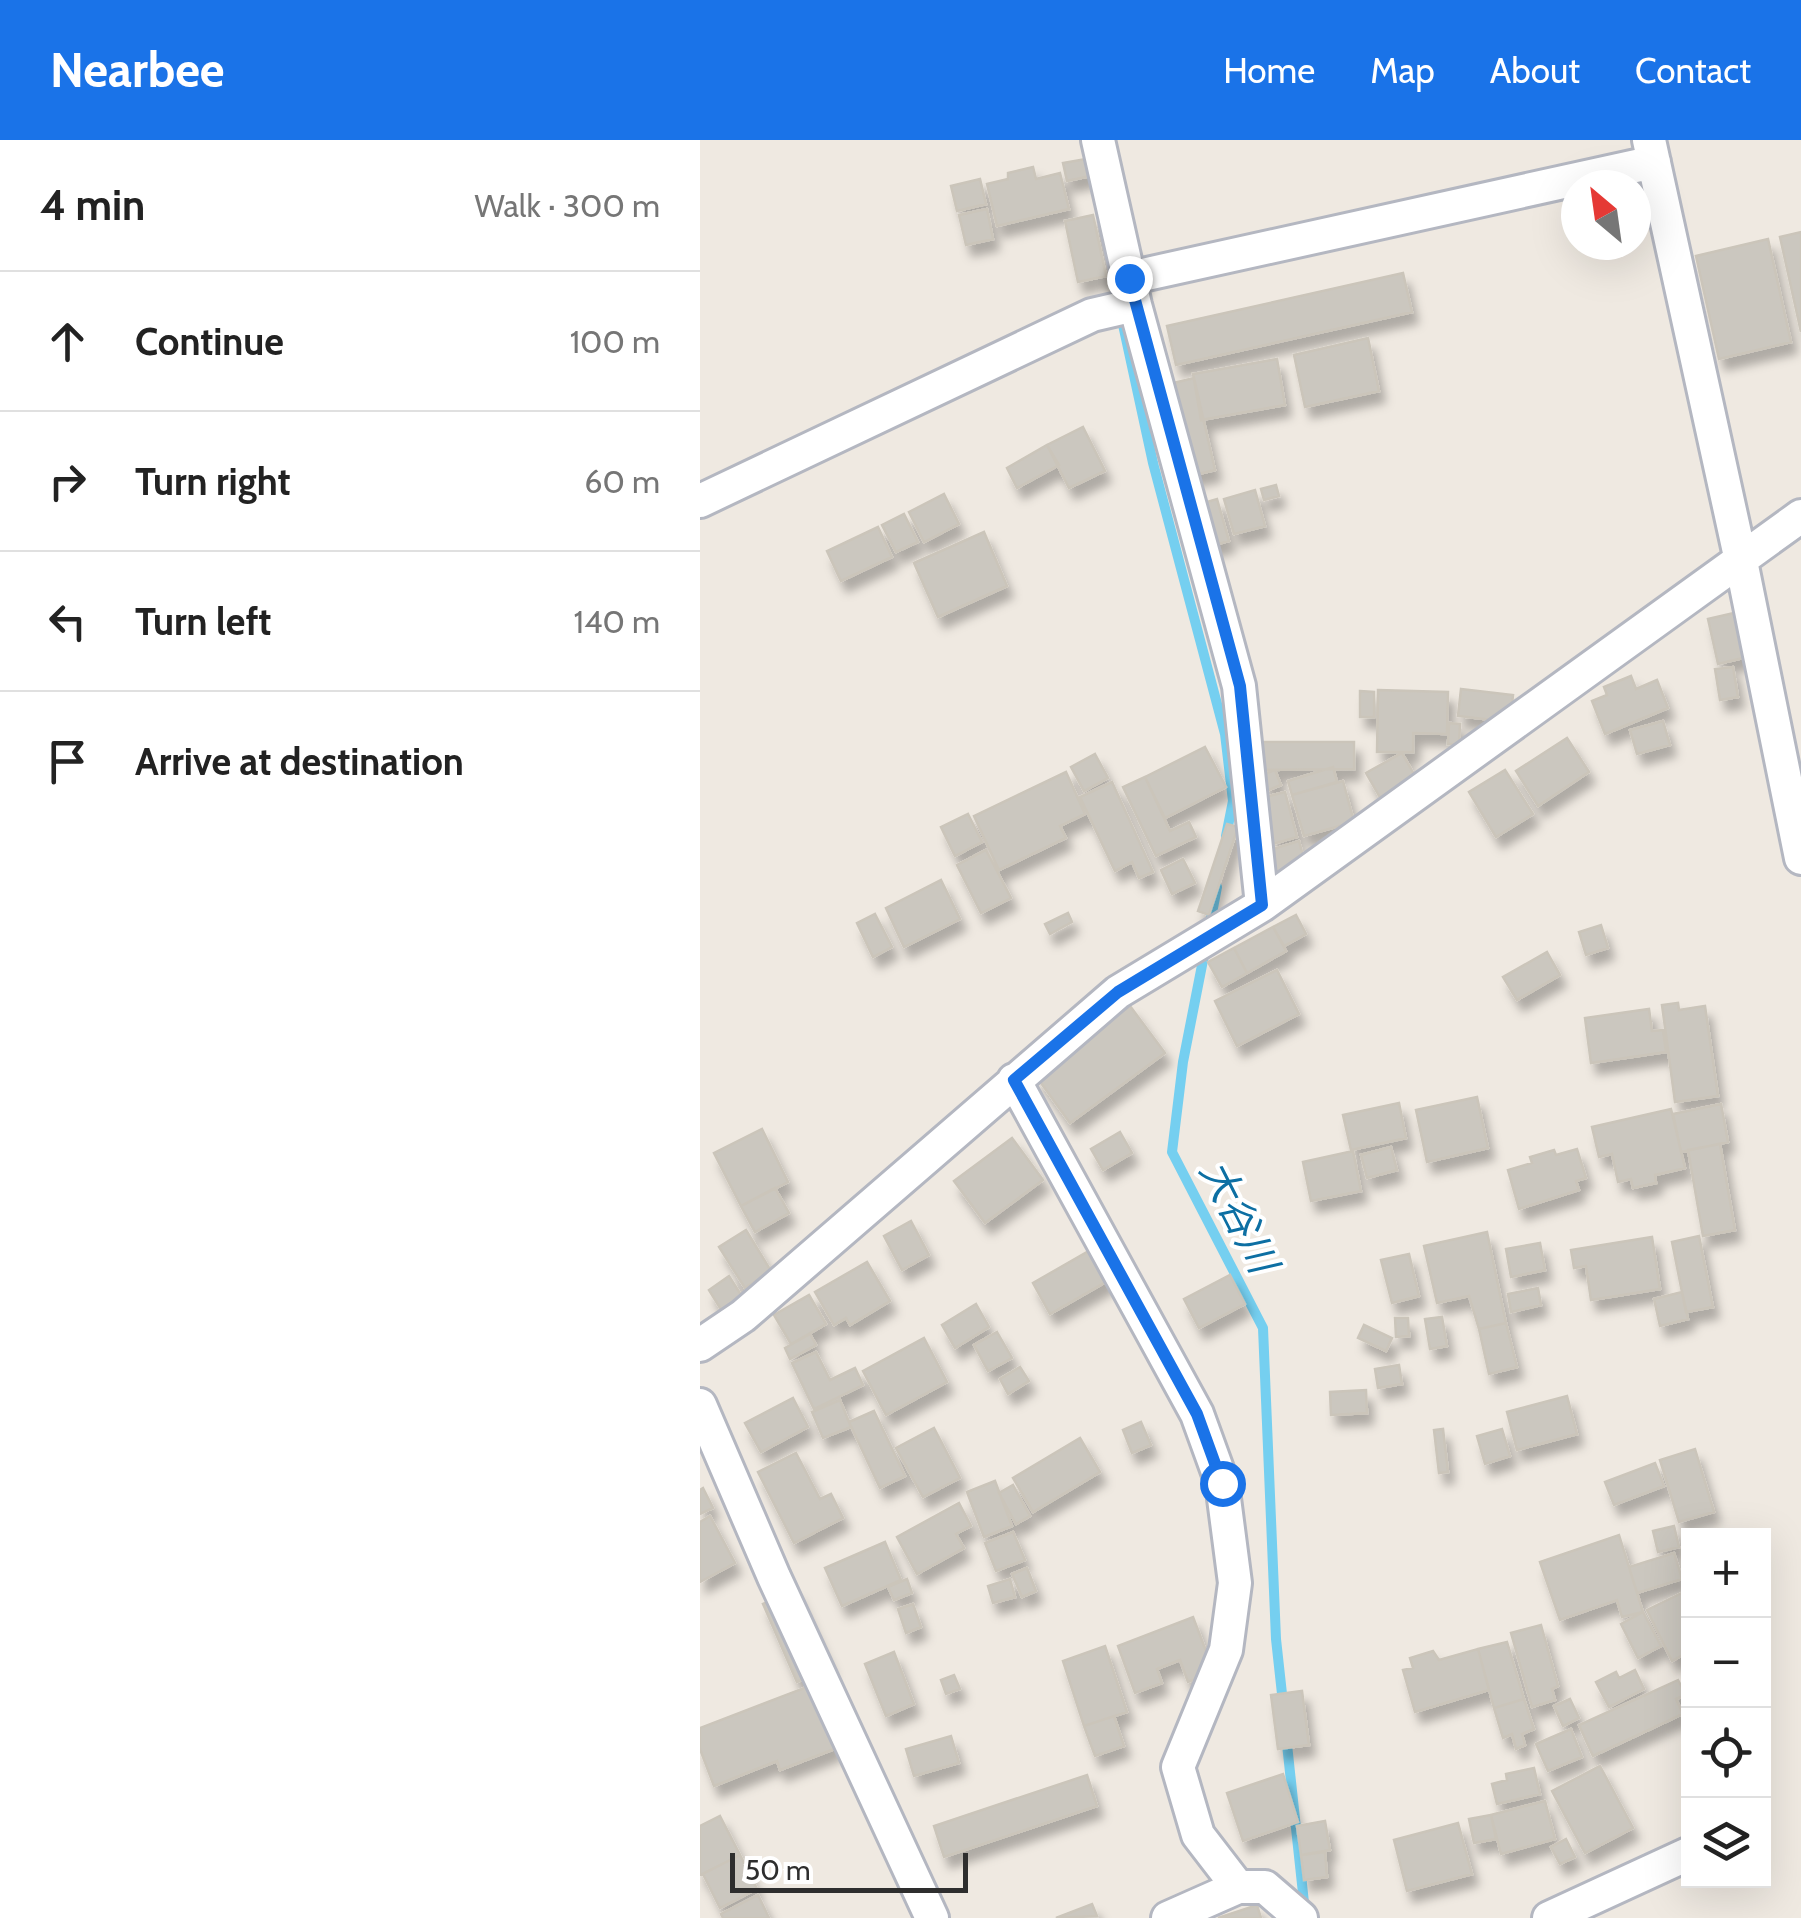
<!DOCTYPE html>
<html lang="en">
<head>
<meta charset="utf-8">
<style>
  body { margin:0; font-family:Cabin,"Noto Sans JP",sans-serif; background:#f2f2f2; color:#222 }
  .controls { position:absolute; right:30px; bottom:30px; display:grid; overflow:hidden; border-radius:0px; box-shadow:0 10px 40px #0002 }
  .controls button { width:90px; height:90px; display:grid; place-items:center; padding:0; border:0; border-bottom:2px solid #e0e0e0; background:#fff; color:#222; font:50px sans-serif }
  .compass { position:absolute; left:861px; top:30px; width:90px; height:90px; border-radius:50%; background:#fff; box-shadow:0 10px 40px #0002; rotate:331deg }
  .scale { position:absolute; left:30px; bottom:25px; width:238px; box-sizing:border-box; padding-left:10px; border:5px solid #2e2e2e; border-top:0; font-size:28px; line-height:35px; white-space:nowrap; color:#2e2e2e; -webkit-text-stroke:8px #fff; paint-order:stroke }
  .stop { position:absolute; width:30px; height:30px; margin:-22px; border:8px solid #1a73e8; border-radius:50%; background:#fff }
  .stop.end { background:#1a73e8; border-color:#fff; box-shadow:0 2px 10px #0008 }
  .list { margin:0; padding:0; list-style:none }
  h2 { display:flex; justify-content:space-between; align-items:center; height:130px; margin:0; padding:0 40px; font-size:42px }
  h2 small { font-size:32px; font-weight:400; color:#767676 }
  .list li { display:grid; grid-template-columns:65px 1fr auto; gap:30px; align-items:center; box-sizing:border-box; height:140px; padding:0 40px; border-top:2px solid #e0e0e0 }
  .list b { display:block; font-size:38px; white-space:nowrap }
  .list em { font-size:32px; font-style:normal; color:#767676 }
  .icon { flex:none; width:55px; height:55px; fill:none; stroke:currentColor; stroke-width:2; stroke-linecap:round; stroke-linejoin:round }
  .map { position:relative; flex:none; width:1101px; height:1778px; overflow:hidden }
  header { display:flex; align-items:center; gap:60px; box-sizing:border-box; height:140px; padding:0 50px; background:#1a73e8; color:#fff }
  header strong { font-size:48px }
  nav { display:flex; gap:55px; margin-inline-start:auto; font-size:35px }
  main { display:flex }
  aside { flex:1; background:#fff }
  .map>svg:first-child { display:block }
</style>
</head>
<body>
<header>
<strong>Nearbee</strong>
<nav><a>Home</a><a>Map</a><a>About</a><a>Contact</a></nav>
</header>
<main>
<aside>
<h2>4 min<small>Walk · 300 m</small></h2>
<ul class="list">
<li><svg class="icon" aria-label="ahead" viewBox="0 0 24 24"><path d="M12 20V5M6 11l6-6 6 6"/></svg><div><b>Continue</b></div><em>100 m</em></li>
<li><svg class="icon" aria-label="right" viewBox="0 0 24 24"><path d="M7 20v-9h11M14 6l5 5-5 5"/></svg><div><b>Turn right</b></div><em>60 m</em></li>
<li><svg class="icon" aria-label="left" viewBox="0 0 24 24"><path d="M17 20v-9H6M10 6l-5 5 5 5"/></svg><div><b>Turn left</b></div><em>140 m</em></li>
<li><svg class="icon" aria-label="arrive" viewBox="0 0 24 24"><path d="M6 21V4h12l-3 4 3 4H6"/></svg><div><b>Arrive at destination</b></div></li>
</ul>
</aside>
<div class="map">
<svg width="1101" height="1778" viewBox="0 0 1101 1778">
  <defs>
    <filter id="shadow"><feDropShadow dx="6" dy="11" stdDeviation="5" flood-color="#0004"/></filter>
  </defs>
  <rect width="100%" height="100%" fill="#efe9e1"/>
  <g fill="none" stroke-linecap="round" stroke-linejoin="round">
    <path stroke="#75cff0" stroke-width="10" d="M 420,171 L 453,323 L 525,594 L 533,661 L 526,696
      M 509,789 L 517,747
      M 505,810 L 483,922 L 472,1012 L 563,1188 L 576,1499 L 583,1563
      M 586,1595 L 605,1772"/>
  </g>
  <path fill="#cbc7bf" stroke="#cbc5ba" stroke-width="2.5" filter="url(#shadow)" d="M 392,18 L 395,35 L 367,41 L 363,23 Z
    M 333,27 L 336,39 L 360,33 L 369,69 L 297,86 L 287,44 L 308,39 L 308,33 Z
    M 280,39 L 286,64 L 257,71 L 251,46 Z
    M 287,69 L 293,99 L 266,105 L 259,75 Z
    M 393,75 L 406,136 L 378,142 L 365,81 Z
    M 1101,92 L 1101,192 L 1080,97 Z
    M 1068,99 L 1091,202 L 1019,219 L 996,116 Z
    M 703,133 L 712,172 L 476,225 L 467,186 Z
    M 668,198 L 679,251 L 605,267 L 594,215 Z
    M 577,219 L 585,265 L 501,280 L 493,234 Z
    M 494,238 L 515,330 L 486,337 L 465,245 Z
    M 383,287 L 405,331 L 369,348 L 347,305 Z
    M 347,305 L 359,325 L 317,348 L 307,328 Z
    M 576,345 L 579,356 L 564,360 L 561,349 Z
    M 555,350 L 565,386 L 534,394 L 524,359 Z
    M 244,354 L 259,384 L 224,402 L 209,372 Z
    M 517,359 L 529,401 L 504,408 L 493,366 Z
    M 204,374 L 218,402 L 196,412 L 182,385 Z
    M 178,387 L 192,417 L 141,441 L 127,411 Z
    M 284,392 L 307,446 L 238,477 L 214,423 Z
    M 1038,472 L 1047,517 L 1018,524 L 1008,479 Z
    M 1033,527 L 1038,557 L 1020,560 L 1015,529 Z
    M 931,536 L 936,549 L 957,540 L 968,568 L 905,594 L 892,561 L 907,555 L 904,547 Z
    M 761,549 L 813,555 L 810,582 L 758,576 Z
    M 678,550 L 748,552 L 747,594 L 713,593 L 713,612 L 677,612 Z
    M 660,551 L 674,552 L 674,577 L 660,577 Z
    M 963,581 L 970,605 L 937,614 L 930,590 Z
    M 749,583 L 760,584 L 759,604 L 748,604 Z
    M 867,598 L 889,632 L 838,666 L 816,631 Z
    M 559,602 L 654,602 L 654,629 L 560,630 Z
    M 505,607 L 526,647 L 465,678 L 445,637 Z
    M 702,613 L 720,645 L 685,666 L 666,633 Z
    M 395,614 L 408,638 L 384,651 L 371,627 Z
    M 633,627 L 637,642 L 592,655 L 588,641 Z
    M 575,630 L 581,645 L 566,651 L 561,635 Z
    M 805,630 L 833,674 L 796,697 L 769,652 Z
    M 366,632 L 385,674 L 360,686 L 366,698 L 299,730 L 274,676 Z
    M 445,637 L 470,691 L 489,682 L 496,697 L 456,716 L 423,647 Z
    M 643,641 L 654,682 L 604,696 L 592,655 Z
    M 412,642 L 453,732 L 439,738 L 432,722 L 415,731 L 380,657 Z
    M 585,652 L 597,697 L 573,704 L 561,658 Z
    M 268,674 L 282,702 L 255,716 L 241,687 Z
    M 527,684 L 538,687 L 509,775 L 498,771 Z
    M 599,701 L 606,727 L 554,743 L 547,717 Z
    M 286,710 L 311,758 L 281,773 L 257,725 Z
    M 483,719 L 495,743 L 472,754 L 461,730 Z
    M 241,740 L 260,779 L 204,807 L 186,768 Z
    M 368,773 L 372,782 L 350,794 L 345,784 Z
    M 175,774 L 192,807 L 173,817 L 157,783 Z
    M 596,775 L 606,794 L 584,806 L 573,787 Z
    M 901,785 L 908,808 L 886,815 L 879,792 Z
    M 573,787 L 586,811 L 547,833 L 534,808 Z
    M 534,808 L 547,833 L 522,847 L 508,822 Z
    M 847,812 L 860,835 L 817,860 L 803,837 Z
    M 577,830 L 599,874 L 537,906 L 515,861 Z
    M 978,863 L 979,870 L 1005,866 L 1018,956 L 975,962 L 962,865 Z
    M 430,866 L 465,913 L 370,983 L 336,936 Z
    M 949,869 L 952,891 L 963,890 L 966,912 L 891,923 L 885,878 Z
    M 777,957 L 788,1008 L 727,1022 L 716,970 Z
    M 699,963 L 706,998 L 651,1010 L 643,975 Z
    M 1021,964 L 1028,1002 L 981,1012 L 973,974 Z
    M 971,969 L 985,1028 L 955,1035 L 956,1043 L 933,1048 L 931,1039 L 918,1042 L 912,1014 L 899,1017 L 892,987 Z
    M 62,989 L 88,1042 L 41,1066 L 14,1013 Z
    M 420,992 L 432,1013 L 403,1030 L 391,1009 Z
    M 312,998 L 343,1040 L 285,1083 L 254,1041 Z
    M 1020,1004 L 1035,1090 L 1003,1096 L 988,1010 Z
    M 691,1007 L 697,1030 L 667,1038 L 661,1015 Z
    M 877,1009 L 886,1038 L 876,1041 L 879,1050 L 819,1069 L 808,1030 L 832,1023 L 830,1017 L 854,1010 L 856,1015 Z
    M 653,1011 L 661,1051 L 611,1061 L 603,1022 Z
    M 75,1048 L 89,1073 L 55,1092 L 41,1066 Z
    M 211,1081 L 229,1115 L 202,1130 L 184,1096 Z
    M 46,1090 L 71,1131 L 45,1148 L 19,1107 Z
    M 787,1092 L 806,1183 L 779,1189 L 769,1156 L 737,1163 L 724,1106 Z
    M 999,1096 L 1013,1167 L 986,1172 L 972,1102 Z
    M 952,1097 L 960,1149 L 891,1160 L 886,1126 L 874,1128 L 871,1110 Z
    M 840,1103 L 845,1130 L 811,1137 L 806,1109 Z
    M 394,1108 L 411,1139 L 350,1174 L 333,1143 Z
    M 709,1114 L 719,1156 L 692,1163 L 681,1120 Z
    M 167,1122 L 190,1161 L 150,1185 L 146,1178 L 134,1185 L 115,1152 Z
    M 530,1135 L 545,1164 L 499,1188 L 484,1159 Z
    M 29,1136 L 43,1158 L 22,1171 L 9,1150 Z
    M 838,1148 L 841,1165 L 811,1172 L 808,1154 Z
    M 982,1152 L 988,1179 L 960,1186 L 954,1159 Z
    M 109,1155 L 126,1184 L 91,1204 L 74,1175 Z
    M 276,1164 L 289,1187 L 255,1208 L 242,1185 Z
    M 742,1177 L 747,1206 L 730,1209 L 725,1179 Z
    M 695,1178 L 708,1178 L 709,1196 L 696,1197 Z
    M 806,1183 L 817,1227 L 789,1234 L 779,1189 Z
    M 664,1185 L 692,1198 L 686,1211 L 658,1198 Z
    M 297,1192 L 312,1218 L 288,1231 L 274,1205 Z
    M 110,1194 L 116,1205 L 90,1219 L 85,1208 Z
    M 224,1198 L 247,1242 L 186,1275 L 163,1231 Z
    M 116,1212 L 130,1240 L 155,1228 L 163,1245 L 114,1269 L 92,1223 Z
    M 699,1225 L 702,1244 L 678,1248 L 675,1229 Z
    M 320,1227 L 329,1241 L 308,1254 L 300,1239 Z
    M 666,1250 L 667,1273 L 631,1275 L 630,1252 Z
    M 867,1256 L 877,1294 L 817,1310 L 807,1272 Z
    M 93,1258 L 108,1287 L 61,1312 L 45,1283 Z
    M 140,1260 L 151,1287 L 123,1298 L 112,1272 Z
    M 174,1271 L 205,1336 L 180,1348 L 149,1282 Z
    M 441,1282 L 451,1305 L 432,1313 L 423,1290 Z
    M 234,1288 L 260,1338 L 223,1357 L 196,1308 Z
    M 743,1289 L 748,1332 L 739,1333 L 734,1290 Z
    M 802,1289 L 810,1316 L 785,1324 L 777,1296 Z
    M 380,1298 L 400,1332 L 333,1372 L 313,1338 Z
    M 995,1309 L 1014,1372 L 979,1382 L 960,1320 Z
    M 96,1313 L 120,1359 L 131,1354 L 143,1378 L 94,1403 L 58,1332 Z
    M 955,1323 L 964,1346 L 914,1365 L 905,1342 Z
    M 295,1341 L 312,1386 L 284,1397 L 267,1352 Z
    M 313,1345 L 330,1376 L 316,1384 L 299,1353 Z
    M 3,1348 L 13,1368 L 0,1374 L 0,1350 Z
    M 259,1363 L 271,1386 L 256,1394 L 264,1408 L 217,1434 L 197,1397 Z
    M 10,1376 L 35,1423 L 0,1442 L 0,1382 Z
    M 974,1386 L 979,1407 L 958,1412 L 953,1391 Z
    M 313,1392 L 325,1420 L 296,1431 L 285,1403 Z
    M 919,1395 L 943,1472 L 922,1477 L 917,1460 L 860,1480 L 840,1422 Z
    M 185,1402 L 201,1440 L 142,1466 L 125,1428 Z
    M 974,1413 L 982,1439 L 937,1453 L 929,1427 Z
    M 327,1428 L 336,1451 L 322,1457 L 312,1434 Z
    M 207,1439 L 212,1453 L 194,1460 L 188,1447 Z
    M 310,1439 L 315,1457 L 293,1463 L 288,1446 Z
    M 95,1450 L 130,1527 L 97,1542 L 63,1464 Z
    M 984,1452 L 988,1461 L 988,1512 L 972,1521 L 947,1470 Z
    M 213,1464 L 221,1487 L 206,1493 L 198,1469 Z
    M 943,1472 L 961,1506 L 938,1518 L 921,1484 Z
    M 493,1477 L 514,1532 L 488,1542 L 480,1520 L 457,1529 L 462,1543 L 435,1553 L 418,1506 Z
    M 841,1485 L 858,1546 L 852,1549 L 855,1560 L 832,1567 L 811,1493 Z
    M 807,1502 L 824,1559 L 794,1568 L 778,1509 Z
    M 405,1506 L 427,1572 L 384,1586 L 363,1521 Z
    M 778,1509 L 789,1550 L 715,1572 L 703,1530 L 713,1528 L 710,1518 L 733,1511 L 739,1520 Z
    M 194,1512 L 214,1564 L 186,1576 L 165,1524 Z
    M 935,1530 L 944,1549 L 909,1567 L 896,1542 L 916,1532 L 919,1538 Z
    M 254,1535 L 260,1549 L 246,1554 L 241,1540 Z
    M 978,1540 L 986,1555 L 976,1559 L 983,1574 L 893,1616 L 879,1585 Z
    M 112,1545 L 137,1608 L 80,1630 L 77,1621 L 14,1646 L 0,1609 L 0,1588 Z
    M 602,1551 L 609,1605 L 578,1609 L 571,1555 Z
    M 824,1559 L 834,1589 L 822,1594 L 825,1605 L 816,1609 L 812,1594 L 803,1598 L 794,1568 Z
    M 870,1559 L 879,1578 L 863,1586 L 854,1566 Z
    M 414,1576 L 424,1606 L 395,1616 L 384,1586 Z
    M 871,1589 L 882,1617 L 848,1631 L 836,1604 Z
    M 251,1596 L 259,1623 L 214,1636 L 206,1609 Z
    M 900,1626 L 933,1688 L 885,1713 L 852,1651 Z
    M 834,1628 L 840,1654 L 797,1664 L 792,1644 L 807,1640 L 806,1634 Z
    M 583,1634 L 598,1682 L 543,1701 L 527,1653 Z
    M 387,1635 L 397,1666 L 244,1717 L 234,1686 Z
    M 845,1661 L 855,1699 L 801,1714 L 791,1675 Z
    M 791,1675 L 796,1699 L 774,1703 L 769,1679 Z
    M 20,1676 L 40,1715 L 0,1735 L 0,1686 Z
    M 625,1681 L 630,1710 L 601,1715 L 597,1686 Z
    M 758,1683 L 772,1734 L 707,1751 L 694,1700 Z
    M 866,1699 L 875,1717 L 860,1724 L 851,1707 Z
    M 625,1712 L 627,1737 L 604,1740 L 601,1715 Z
    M 40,1715 L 57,1749 L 20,1768 L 3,1734 Z
    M 58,1755 L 69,1778 L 23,1778 L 21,1774 Z
    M 392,1764 L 397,1776 L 356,1778 Z
    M 557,1765 L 561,1778 L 518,1778 Z"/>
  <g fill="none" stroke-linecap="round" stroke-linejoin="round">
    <g stroke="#b4b7c1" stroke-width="38">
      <path id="street" d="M 398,0 L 435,165 L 539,546 L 562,765
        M 949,0 L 1041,421 L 1101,718
        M 429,138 L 954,22
        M 0,361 L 392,175 L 435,165
        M 314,940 L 497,1274 L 522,1343 L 535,1443 L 526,1510 L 478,1627 L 498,1695 L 538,1747
        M 0,1205 L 43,1176 L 418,852 L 562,765 L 1101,376
        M 0,1265 L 74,1437 L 232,1778
        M 468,1778 L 538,1747 L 565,1747 L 601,1778
        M 849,1778 L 988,1714"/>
    </g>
    <use href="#street" stroke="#fff" stroke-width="32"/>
  </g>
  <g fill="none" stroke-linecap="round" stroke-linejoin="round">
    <path stroke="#1a73e8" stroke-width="12" d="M 429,138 L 540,546 L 562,765 L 418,852 L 314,940 L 497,1274 L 522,1343"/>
  </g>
  <g text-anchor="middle" stroke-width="8" stroke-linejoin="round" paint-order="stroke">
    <g font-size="40" font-style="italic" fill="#0d6fa3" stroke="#fff">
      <text transform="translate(539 1076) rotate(63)" y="14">大谷川</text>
    </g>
  </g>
</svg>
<div class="controls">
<button>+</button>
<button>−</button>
<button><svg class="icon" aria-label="locate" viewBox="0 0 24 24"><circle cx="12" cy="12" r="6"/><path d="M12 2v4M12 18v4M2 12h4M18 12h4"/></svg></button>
<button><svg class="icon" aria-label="layers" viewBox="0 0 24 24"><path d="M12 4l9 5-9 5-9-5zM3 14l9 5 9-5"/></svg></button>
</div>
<svg class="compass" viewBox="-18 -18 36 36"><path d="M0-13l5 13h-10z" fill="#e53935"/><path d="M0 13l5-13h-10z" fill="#767676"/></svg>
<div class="scale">50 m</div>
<div class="stop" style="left:522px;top:1343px"></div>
<div class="stop end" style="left:429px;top:138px"></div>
</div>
</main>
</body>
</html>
